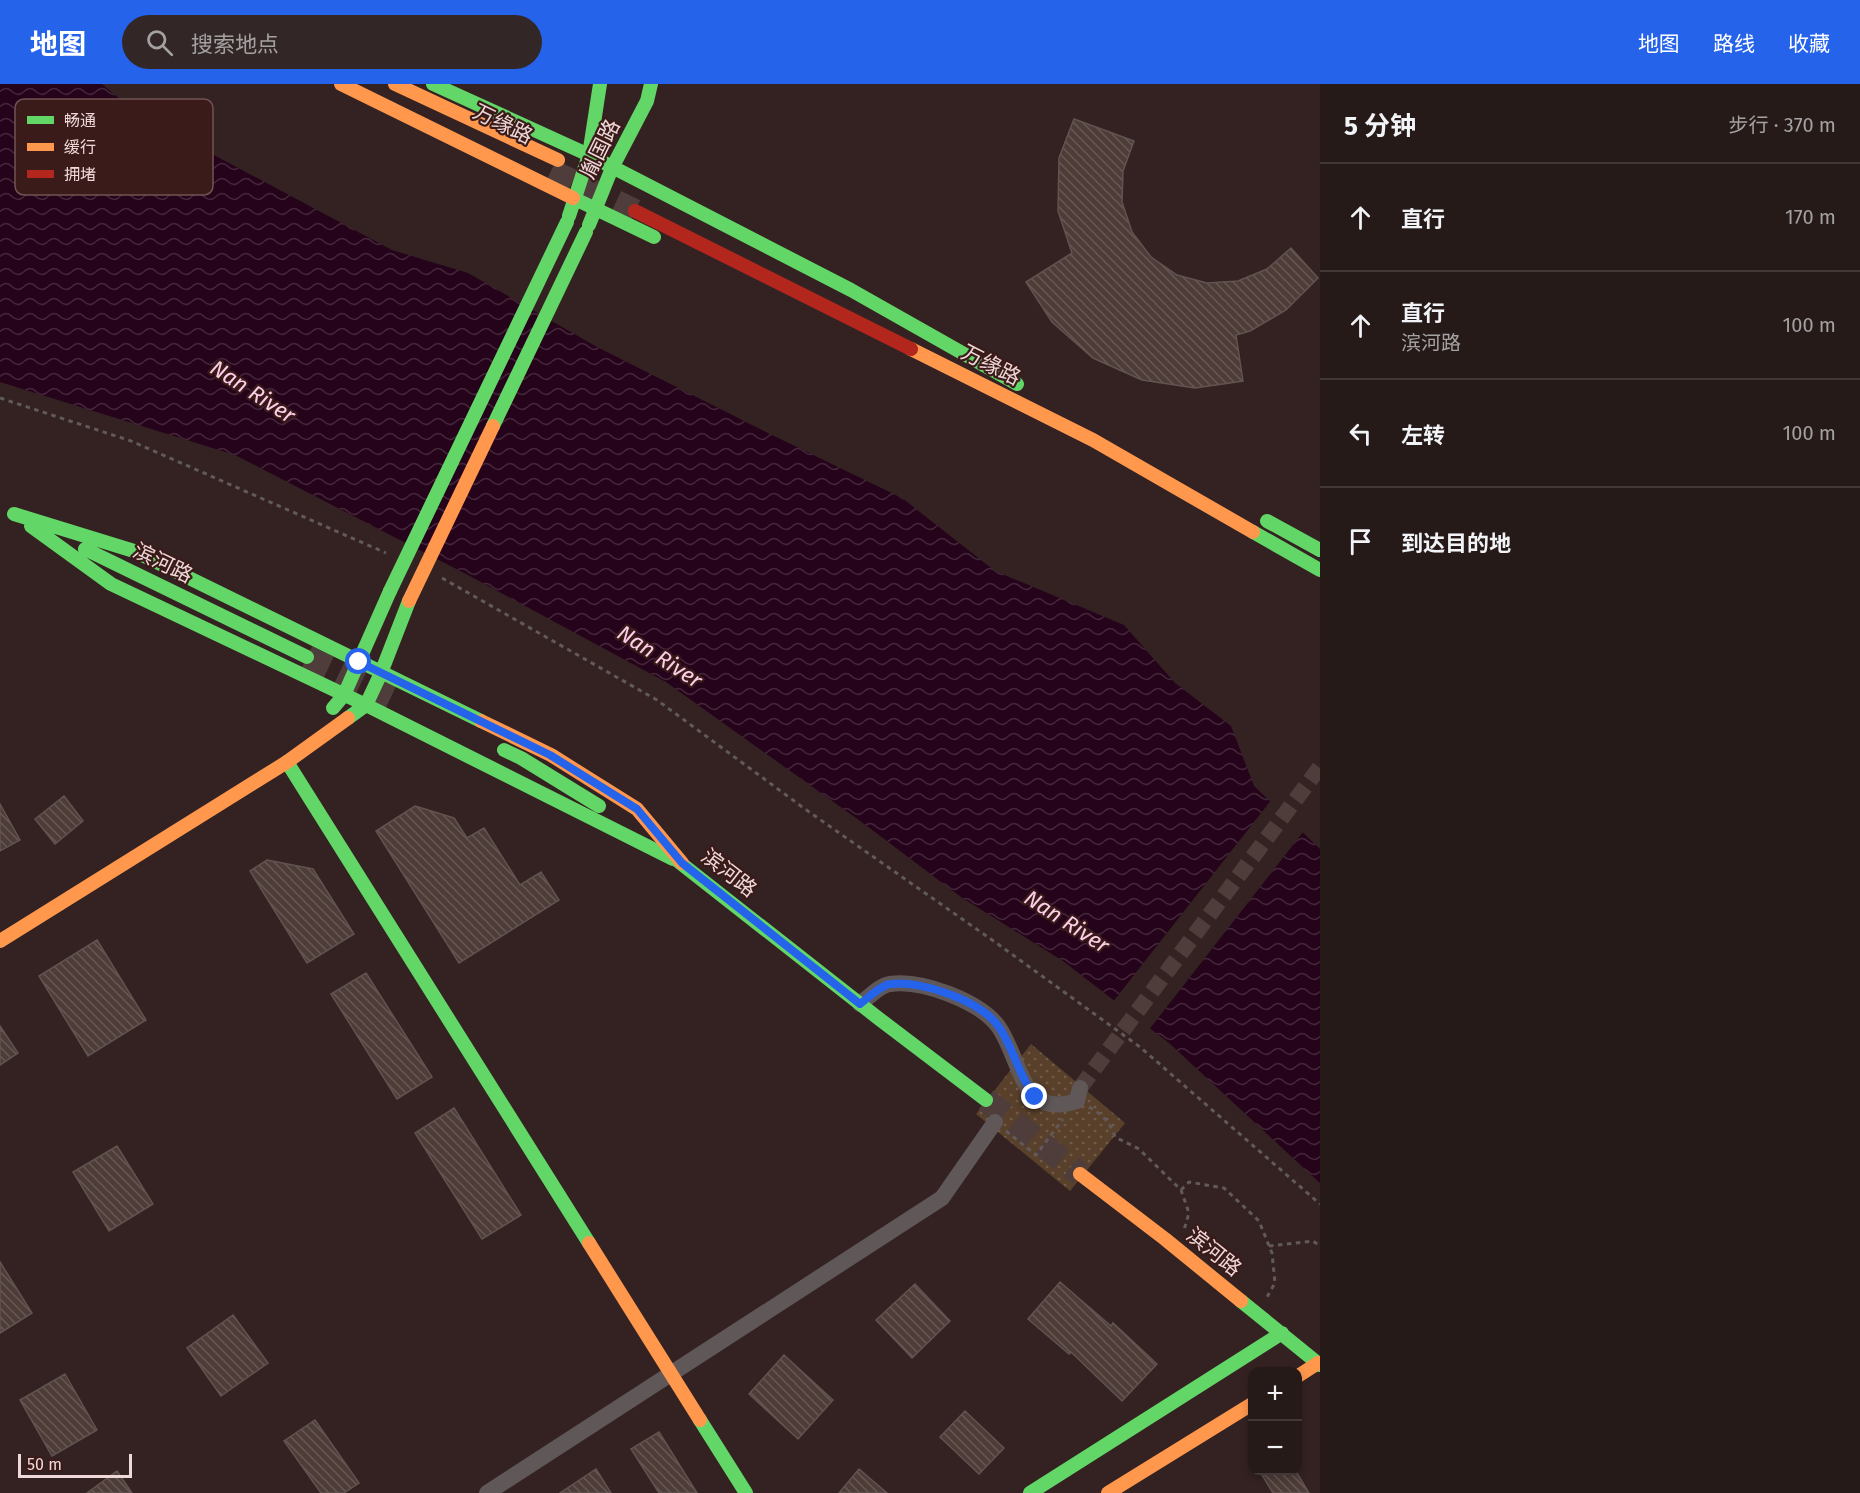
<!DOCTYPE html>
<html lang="zh">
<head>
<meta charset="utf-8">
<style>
  body { margin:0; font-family:"Fira Sans","Noto Sans SC",sans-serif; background:#322726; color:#f1f3f6 }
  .controls { position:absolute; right:18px; bottom:18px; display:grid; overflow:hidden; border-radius:12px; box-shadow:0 3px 9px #0003 }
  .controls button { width:54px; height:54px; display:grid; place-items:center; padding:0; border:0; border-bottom:2px solid #423838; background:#261a19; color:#f1f3f6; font:30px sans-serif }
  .scale { position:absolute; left:18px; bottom:15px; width:114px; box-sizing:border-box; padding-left:6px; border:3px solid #efd9d8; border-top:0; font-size:16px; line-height:21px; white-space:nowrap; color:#efd9d8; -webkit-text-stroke:4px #3a1b1a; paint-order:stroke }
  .stop { position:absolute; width:18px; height:18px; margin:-14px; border:4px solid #2563eb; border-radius:50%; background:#fff }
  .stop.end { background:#2563eb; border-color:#fff; box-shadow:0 2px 6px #0008 }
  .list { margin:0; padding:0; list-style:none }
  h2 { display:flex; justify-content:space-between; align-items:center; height:78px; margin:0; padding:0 24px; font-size:26px }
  h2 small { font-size:20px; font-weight:400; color:#a4a1a2 }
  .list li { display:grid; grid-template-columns:39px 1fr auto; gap:18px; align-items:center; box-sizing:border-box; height:108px; padding:0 24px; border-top:2px solid #423838 }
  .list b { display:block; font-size:22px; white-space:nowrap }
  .list p { margin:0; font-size:20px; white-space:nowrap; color:#a4a1a2 }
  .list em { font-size:20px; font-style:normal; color:#a4a1a2 }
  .icon { flex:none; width:33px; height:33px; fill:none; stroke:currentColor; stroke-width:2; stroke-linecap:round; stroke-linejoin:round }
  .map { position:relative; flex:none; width:1320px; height:1409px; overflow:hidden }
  header { display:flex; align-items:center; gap:36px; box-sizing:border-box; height:84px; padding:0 30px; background:#2563eb; color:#fff }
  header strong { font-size:28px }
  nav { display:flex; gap:33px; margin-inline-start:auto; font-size:21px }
  .search { width:420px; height:54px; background:#322726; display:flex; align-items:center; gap:15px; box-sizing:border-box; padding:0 21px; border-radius:33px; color:#a4a1a2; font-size:22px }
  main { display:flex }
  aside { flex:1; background:#261a19 }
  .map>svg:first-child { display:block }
</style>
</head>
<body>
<header>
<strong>地图</strong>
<div class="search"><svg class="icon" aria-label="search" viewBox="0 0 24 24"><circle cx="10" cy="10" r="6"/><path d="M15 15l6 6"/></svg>搜索地点</div>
<nav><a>地图</a><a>路线</a><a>收藏</a></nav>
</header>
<main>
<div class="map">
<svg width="1320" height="1409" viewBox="0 0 1320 1409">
  <defs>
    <pattern id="park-dots" width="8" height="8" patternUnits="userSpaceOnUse" patternTransform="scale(1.5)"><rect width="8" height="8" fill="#59402b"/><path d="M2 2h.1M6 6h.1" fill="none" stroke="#715b49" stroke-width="1.8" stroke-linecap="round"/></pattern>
    <pattern id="water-waves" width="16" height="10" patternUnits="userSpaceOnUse" patternTransform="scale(1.5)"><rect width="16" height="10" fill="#25031a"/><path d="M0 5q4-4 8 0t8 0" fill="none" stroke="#45273b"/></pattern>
    <pattern id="building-back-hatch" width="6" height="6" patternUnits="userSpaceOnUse" patternTransform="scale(1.5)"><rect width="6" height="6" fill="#4d3c38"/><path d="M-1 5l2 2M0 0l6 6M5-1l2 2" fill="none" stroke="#675854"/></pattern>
  </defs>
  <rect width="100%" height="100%" fill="#332221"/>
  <path fill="url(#park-dots)" d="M 1031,960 L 1125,1039 L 1070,1107 L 976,1030 Z"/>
  <path fill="url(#water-waves)" d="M 0,0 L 102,0 L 139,31 L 392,166 L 468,189 L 597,263 L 770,350 L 902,414 L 995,487 L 1124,541 L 1175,599 L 1231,642 L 1254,702 L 1320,765 L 1320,1099 L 1169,959 L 1063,877 L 961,813 L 863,739 L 666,598 L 466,490 L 235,371 L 0,298 Z"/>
  <path fill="#332221" d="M 1272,715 L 1304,747 L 1148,947 L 1112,919 Z"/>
  <path fill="url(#building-back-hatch)" stroke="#615350" stroke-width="1.5" d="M 1074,35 L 1134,57 L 1123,87 L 1122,118 L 1132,148 L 1151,173 L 1177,191 L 1207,199 L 1238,197 L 1267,185 L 1291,164 L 1318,194 L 1286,226 L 1250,247 L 1236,251 L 1243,297 L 1195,304 L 1142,296 L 1093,274 L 1052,238 L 1026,198 L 1072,169 L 1058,127 L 1059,74 Z
    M 64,712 L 83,737 L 55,760 L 35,735 Z
    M 0,720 L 20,756 L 0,767 Z
    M 415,722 L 454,734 L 467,754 L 484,744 L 520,801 L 541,788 L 559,816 L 459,879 L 376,747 Z
    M 267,776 L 313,785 L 354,850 L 307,879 L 250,787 Z
    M 97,856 L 146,936 L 88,972 L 39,892 Z
    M 366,889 L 432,993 L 397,1015 L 331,910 Z
    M 0,942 L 18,969 L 0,981 Z
    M 454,1024 L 521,1131 L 482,1155 L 415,1049 Z
    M 117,1062 L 153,1120 L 109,1147 L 73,1088 Z
    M 0,1178 L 32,1229 L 0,1249 Z
    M 1060,1198 L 1111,1242 L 1113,1239 L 1157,1280 L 1122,1317 L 1071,1268 L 1069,1270 L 1028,1235 Z
    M 915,1200 L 950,1237 L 912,1274 L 876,1236 Z
    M 233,1231 L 268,1279 L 221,1312 L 187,1264 Z
    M 784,1271 L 833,1316 L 798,1355 L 749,1310 Z
    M 65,1290 L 97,1346 L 52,1372 L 20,1316 Z
    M 965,1327 L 1004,1364 L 979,1390 L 940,1353 Z
    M 315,1336 L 359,1399 L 344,1409 L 321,1409 L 284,1357 Z
    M 659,1348 L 697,1409 L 659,1409 L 631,1365 Z
    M 596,1385 L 611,1409 L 560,1409 Z
    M 859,1385 L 887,1409 L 839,1409 Z
    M 1259,1386 L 1295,1386 L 1309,1409 L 1273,1409 Z
    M 117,1387 L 132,1409 L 87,1409 Z"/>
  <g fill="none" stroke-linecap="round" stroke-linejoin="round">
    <path stroke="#4f3d3c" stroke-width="16" stroke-dasharray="16 8" stroke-linecap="butt" d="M 1080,1004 L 1320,683"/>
    <path stroke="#4f3d3c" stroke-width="24" stroke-dasharray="24 12" stroke-linecap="butt" d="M 551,87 L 635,127
      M 307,573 L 391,613
      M 986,1016 L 1080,1090"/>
    <path stroke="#625a5a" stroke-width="3" stroke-dasharray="4.5 4.5" stroke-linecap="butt" d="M 0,314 L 131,357 L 386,469
      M 442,494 L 657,616 L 805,725 L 995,858 L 1140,963 L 1320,1120
      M 1089,1023 C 1102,1030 1110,1038 1115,1053 L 1139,1065 L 1181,1106 L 1189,1129 L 1184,1146
      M 1006,1047 L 1036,1071 L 1063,1035
      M 1181,1106 L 1189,1098 L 1224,1104 L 1259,1137 L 1272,1169 L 1275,1199 L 1267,1213
      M 1269,1162 L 1313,1157 L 1320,1162"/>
    <path stroke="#605758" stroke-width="16" d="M 860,920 C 868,914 880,901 890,900 C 921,895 979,917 998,942 C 1012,961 1019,997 1034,1011 C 1046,1023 1062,1022 1077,1017 L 1080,1004
      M 487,1409 L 942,1114 L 995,1038"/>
    <path stroke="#63d668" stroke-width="14" d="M 433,0 L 589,71 L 851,206 L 1017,300
      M 573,114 L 654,153
      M 569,132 L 589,71 L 600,0
      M 589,141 L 612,84 L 647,17 L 651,0
      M 14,430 L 134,467 L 481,637
      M 1267,437 L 1320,466
      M 31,442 L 111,500 L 366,621 L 673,775
      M 1253,448 L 1320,486
      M 85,465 L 307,573
      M 333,624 L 344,611 L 390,507
      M 348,634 L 366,621 L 381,589 L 409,517
      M 504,666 L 521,674 L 599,722
      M 287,678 L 589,1159
      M 669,770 L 878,934 L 986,1016
      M 1241,1217 L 1320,1281
      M 700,1336 L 746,1409
      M 1030,1409 L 1282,1249"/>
    <path stroke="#ff974d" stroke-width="14" d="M 341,0 L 573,114
      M 395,0 L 558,76
      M 911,265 L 1093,356 L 1253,448
      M 481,637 L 551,671 L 637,725 L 682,779
      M 0,857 L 287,678 L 348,634
      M 1080,1090 L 1165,1155 L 1241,1217
      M 589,1159 L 700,1336
      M 1298,1292 L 1318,1279
      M 1108,1409 L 1252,1320"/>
    <path stroke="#b3261e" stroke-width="14" d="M 635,127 L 911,265"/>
    <path stroke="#63d668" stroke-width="14" d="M 493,342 L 586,148
      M 390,507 L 567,138"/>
    <path stroke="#ff974d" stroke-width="14" d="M 409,517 L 493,342"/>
  </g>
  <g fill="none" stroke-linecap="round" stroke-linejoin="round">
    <path stroke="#2563eb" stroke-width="8" d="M 359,578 L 550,671 L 637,725 L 682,779 L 860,920 C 868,914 881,901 891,900 C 921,896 981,917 999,943 C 1014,965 1019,993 1035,1013"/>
  </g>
  <g text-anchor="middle" stroke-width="4.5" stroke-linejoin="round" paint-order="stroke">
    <g font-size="21" fill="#efd9d8" stroke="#3a1b1a">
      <text transform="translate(503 40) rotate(26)" y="7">万缘路</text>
      <text transform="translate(600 65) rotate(-64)" y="7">胤国路</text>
      <text transform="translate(991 281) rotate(27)" y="7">万缘路</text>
      <text transform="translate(163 479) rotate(26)" y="7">滨河路</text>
      <text transform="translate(729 789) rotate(38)" y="7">滨河路</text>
      <text transform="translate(1214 1168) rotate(39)" y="7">滨河路</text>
    </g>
    <g font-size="22" font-style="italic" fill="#fdcfea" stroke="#3a1b1a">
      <text transform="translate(253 307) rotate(33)" y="8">Nan River</text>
      <text transform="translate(660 572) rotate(33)" y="8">Nan River</text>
      <text transform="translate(1067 837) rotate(33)" y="8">Nan River</text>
    </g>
  </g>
  <rect x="15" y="15" width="198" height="96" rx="9" fill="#3a1b1a" stroke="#705453" stroke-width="1.5"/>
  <rect x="27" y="32" width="27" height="8" fill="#63d668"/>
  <rect x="27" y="59" width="27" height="8" fill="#ff974d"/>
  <rect x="27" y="86" width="27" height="8" fill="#b3261e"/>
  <g font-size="16" fill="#efd9d8">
    <text x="64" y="42">畅通</text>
    <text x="64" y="69">缓行</text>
    <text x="64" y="96">拥堵</text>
  </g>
</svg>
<div class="controls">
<button>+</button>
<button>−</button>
</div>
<div class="scale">50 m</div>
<div class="stop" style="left:359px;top:578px"></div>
<div class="stop end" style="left:1035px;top:1013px"></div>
</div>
<aside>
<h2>5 分钟<small>步行 · 370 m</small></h2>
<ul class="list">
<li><svg class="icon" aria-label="ahead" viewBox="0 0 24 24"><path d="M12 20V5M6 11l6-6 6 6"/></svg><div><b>直行</b></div><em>170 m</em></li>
<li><svg class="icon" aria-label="ahead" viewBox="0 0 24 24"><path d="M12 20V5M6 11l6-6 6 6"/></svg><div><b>直行</b><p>滨河路</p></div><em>100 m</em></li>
<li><svg class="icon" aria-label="left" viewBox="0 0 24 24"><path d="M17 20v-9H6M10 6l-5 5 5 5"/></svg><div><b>左转</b></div><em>100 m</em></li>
<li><svg class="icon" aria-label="arrive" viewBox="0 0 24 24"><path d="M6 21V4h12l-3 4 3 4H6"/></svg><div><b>到达目的地</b></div></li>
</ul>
</aside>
</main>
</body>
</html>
